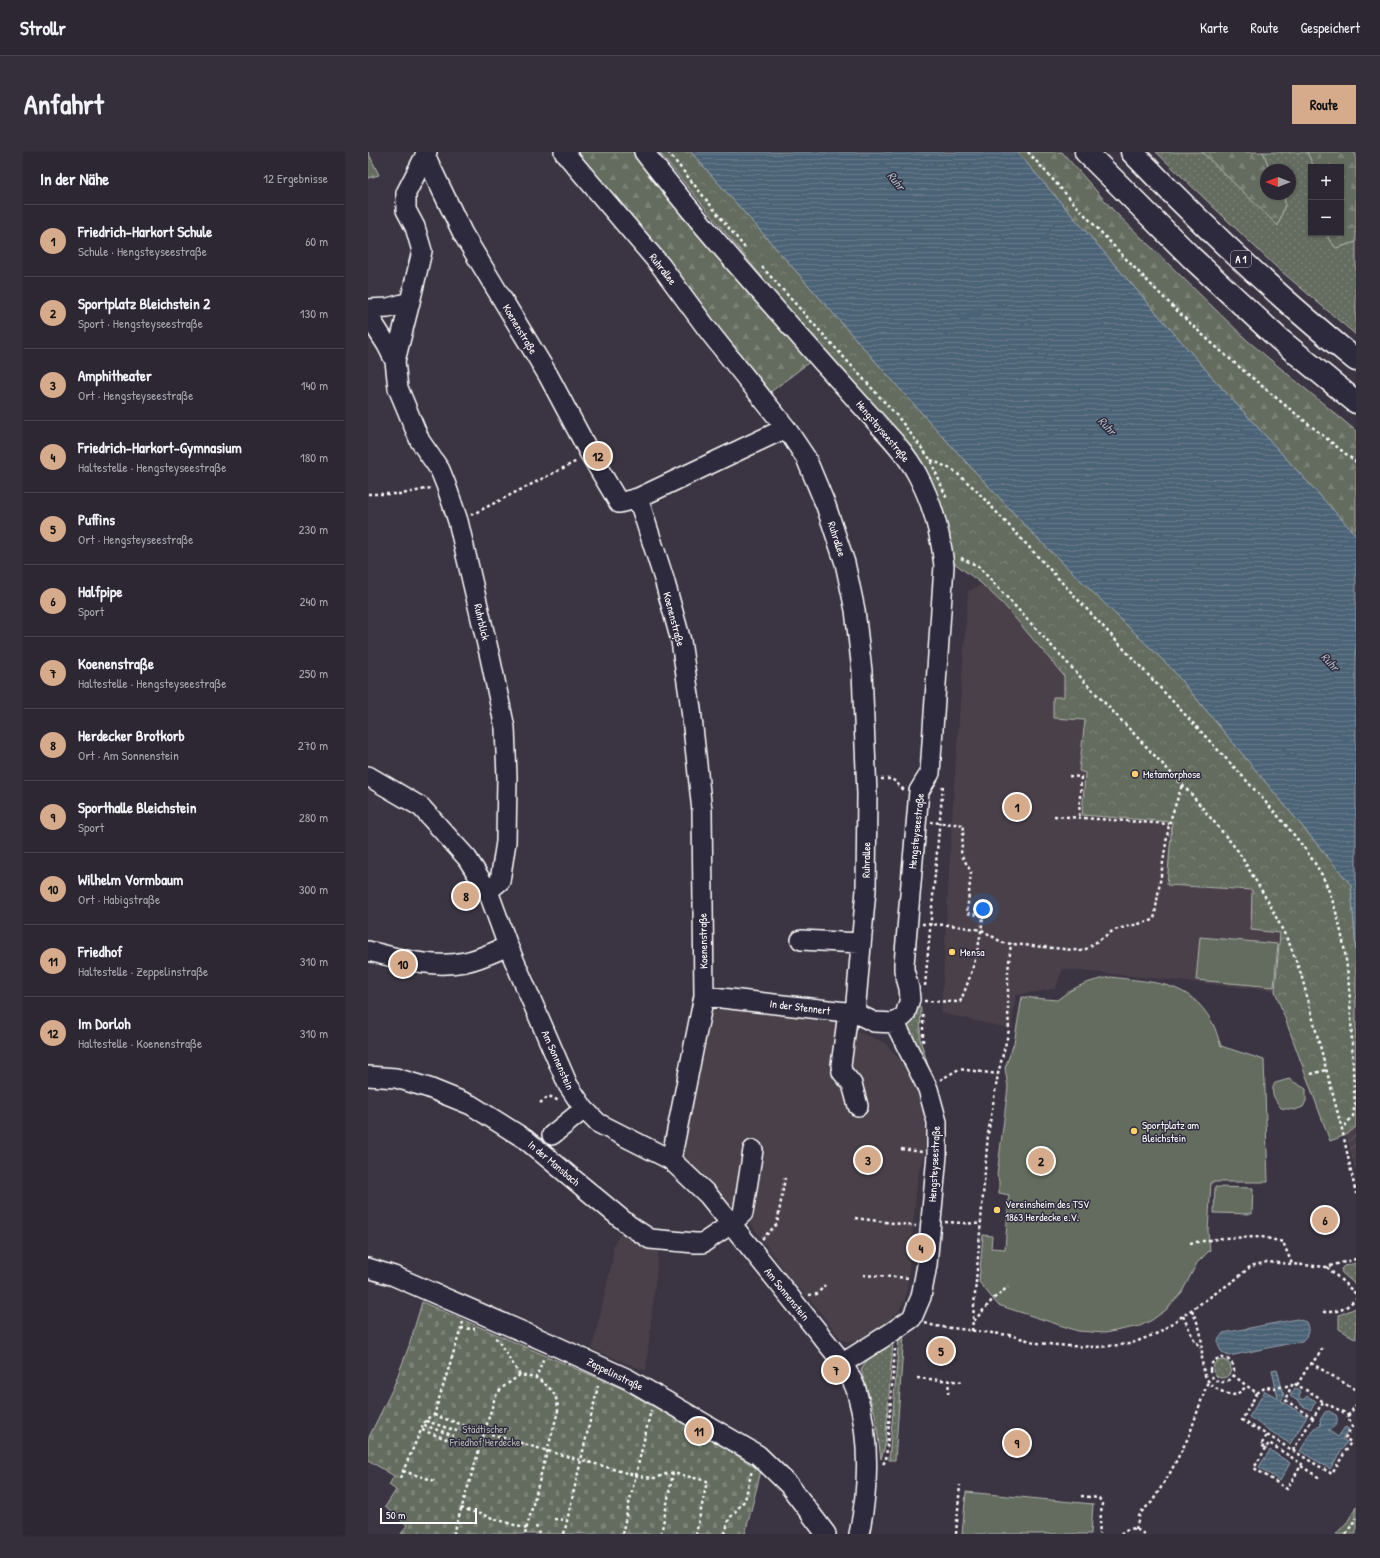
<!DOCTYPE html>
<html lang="de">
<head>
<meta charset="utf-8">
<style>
  body { margin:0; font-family:"Patrick Hand",sans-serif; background:#342f3a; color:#f1f3f6 }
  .controls { position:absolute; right:12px; top:12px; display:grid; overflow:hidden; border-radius:0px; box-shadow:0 1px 3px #0004 }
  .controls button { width:36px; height:36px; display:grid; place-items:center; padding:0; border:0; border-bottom:1px solid #48444d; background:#2c2732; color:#f1f3f6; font:20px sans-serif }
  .compass { position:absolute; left:892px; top:12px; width:36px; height:36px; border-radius:50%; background:#2c2732; box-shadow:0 1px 3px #0004; rotate:270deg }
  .scale { position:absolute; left:12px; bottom:10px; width:97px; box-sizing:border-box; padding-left:4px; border:2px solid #fff; border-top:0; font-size:11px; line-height:14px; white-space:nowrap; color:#fff; -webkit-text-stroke:3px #2f2a3d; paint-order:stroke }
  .you { position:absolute; left:615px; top:757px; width:14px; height:14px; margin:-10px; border:3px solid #fff; border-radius:50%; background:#1a73e8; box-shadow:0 0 0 6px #1a73e833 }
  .badge { display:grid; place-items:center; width:26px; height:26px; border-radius:50%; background:#d6ab8b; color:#111; font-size:13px; font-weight:700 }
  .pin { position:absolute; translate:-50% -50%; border:2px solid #fff; box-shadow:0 1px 4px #0006 }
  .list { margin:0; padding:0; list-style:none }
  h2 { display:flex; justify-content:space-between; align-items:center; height:52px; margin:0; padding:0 16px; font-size:17px }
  h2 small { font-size:13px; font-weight:400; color:#a6a5ac }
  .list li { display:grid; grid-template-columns:26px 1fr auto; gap:12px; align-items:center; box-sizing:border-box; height:72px; padding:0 16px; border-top:1px solid #48444d }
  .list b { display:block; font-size:15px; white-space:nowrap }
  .list p { margin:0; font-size:13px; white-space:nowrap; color:#a6a5ac }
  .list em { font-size:13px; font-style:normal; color:#a6a5ac }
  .map { position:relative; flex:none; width:988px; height:1382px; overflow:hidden; border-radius:0px }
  header { display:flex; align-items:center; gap:24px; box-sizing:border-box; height:56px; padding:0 20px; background:#2c2732; border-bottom:1px solid #48444d }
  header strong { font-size:19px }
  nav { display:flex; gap:22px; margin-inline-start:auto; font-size:14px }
  .intro { display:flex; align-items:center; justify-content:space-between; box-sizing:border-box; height:96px; padding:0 24px }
  h1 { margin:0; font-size:28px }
  .button { padding:10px 18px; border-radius:0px; background:#d6ab8b; color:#111; font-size:14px; font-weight:700 }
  main { display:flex; gap:24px; padding:0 24px }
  aside { flex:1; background:#2c2732; border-radius:0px; box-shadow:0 1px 3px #0004 }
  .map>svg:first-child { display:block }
</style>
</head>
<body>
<header>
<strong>Strollr</strong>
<nav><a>Karte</a><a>Route</a><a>Gespeichert</a></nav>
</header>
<div class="intro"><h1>Anfahrt</h1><a class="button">Route</a></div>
<main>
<aside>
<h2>In der Nähe<small>12 Ergebnisse</small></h2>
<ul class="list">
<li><span class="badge">1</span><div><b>Friedrich-Harkort Schule</b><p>Schule · Hengsteyseestraße</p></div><em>60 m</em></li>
<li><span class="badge">2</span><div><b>Sportplatz Bleichstein 2</b><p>Sport · Hengsteyseestraße</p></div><em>130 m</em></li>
<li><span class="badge">3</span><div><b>Amphitheater</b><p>Ort · Hengsteyseestraße</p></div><em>140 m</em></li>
<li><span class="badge">4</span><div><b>Friedrich-Harkort-Gymnasium</b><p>Haltestelle · Hengsteyseestraße</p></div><em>180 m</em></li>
<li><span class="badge">5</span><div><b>Puffins</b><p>Ort · Hengsteyseestraße</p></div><em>230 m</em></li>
<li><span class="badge">6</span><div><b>Halfpipe</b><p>Sport</p></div><em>240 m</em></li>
<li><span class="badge">7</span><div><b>Koenenstraße</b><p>Haltestelle · Hengsteyseestraße</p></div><em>250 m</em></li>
<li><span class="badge">8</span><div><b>Herdecker Brotkorb</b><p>Ort · Am Sonnenstein</p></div><em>270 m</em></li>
<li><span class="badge">9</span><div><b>Sporthalle Bleichstein</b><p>Sport</p></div><em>280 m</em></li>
<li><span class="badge">10</span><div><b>Wilhelm Vormbaum</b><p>Ort · Habigstraße</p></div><em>300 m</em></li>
<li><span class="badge">11</span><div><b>Friedhof</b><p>Haltestelle · Zeppelinstraße</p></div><em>310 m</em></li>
<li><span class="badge">12</span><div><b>Im Dorloh</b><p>Haltestelle · Koenenstraße</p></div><em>310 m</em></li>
</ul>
</aside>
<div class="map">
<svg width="988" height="1382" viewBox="0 0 988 1382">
  <defs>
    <pattern id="industrial-furrows" width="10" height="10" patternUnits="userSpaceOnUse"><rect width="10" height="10" fill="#493f48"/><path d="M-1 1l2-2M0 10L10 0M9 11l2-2" fill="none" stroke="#645c63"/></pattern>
    <pattern id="grass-dots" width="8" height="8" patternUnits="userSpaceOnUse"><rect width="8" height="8" fill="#646c5f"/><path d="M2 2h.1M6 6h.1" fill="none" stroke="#7b8277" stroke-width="1.8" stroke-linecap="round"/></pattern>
    <pattern id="forest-firs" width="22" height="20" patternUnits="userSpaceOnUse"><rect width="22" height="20" fill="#646c5f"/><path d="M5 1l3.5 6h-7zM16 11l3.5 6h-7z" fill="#7b8277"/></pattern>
    <pattern id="cemetery-stones" width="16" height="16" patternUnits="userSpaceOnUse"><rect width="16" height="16" fill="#646c5f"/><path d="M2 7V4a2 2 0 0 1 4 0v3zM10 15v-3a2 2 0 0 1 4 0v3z" fill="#7b8277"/></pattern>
    <pattern id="park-crowns" width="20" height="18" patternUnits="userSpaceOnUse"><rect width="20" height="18" fill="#646c5f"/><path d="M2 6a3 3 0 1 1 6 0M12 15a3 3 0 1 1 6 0" fill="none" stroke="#7b8277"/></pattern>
    <pattern id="water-rules" width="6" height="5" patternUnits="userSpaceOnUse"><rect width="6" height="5" fill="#4c6376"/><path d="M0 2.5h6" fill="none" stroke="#677a8b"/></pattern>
  </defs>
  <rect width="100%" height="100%" fill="#3b3442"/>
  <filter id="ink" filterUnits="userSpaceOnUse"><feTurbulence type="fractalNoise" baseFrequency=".025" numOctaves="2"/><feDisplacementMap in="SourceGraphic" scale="8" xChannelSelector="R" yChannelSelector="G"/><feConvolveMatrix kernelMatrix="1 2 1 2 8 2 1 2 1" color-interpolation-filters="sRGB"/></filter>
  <g filter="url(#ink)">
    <path fill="#493f48" d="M 614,432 L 636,453 L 696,524 L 696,545 L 717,568 L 711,619 L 717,621 L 805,670 L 799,733 L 884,738 L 912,781 L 907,839 L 695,817 L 687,837 L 648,843 L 643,877 L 573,861 L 585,648 L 600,439 Z
      M 347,853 L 476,870 L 482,877 L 516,890 L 532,908 L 546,933 L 555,956 L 558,978 L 558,998 L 551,1019 L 549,1034 L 539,1138 L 537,1148 L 530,1160 L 518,1173 L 494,1189 L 478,1190 L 472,1186 L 444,1150 L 422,1127 L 382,1071 L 318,1011 L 315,1004 L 317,989 L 341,860 L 344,855 Z
      M 255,1079 L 291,1095 L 278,1219 L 224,1197 L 244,1110 L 245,1092 Z"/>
    <path fill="url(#industrial-furrows)" d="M 988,975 L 988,1020 L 978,983 Z"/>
    <path fill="url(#grass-dots)" stroke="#b2b6af" d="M 788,0 L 834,0 L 910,73 L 917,52 L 916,42 L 922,42 L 922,18 L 902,18 L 895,0 L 939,0 L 946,15 L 943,15 L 943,81 L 961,81 L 960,86 L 968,96 L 988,90 L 988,183 L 906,113 Z
      M 551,853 L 553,857 L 552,887 L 564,927 L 539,876 L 547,854 Z
      M 988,1111 L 988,1133 L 974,1121 L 973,1117 L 976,1114 Z
      M 988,1156 L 988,1187 L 971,1177 L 971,1163 Z
      M 536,1182 L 527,1308 L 521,1308 L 531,1185 Z
      M 525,1190 L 517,1294 L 513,1307 L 507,1262 L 493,1218 C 498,1204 514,1198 525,1190 Z
      M845 1217a9 9 0 1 1 18 0a9 9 0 1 1-18 0Z"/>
    <path fill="url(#forest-firs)" stroke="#b2b6af" d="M 0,0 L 11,23 L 0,26 Z
      M 206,0 L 267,0 L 444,208 L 400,242 Z
      M 649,0 L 694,0 L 746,59 L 880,189 L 988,279 L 988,383 L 851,233 Z
      M 834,0 L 895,0 L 902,18 L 898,18 L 898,42 L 916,42 L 917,52 L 910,74 Z
      M 939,0 L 984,0 L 988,2 L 988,90 L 968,96 L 960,86 L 961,81 L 973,81 L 973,15 L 946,15 Z"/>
    <path fill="url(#cemetery-stones)" stroke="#b2b6af" d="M 54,1150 L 255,1237 L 354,1294 L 393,1319 L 377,1382 L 33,1382 L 39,1373 L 17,1355 L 28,1338 L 21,1333 L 26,1324 L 0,1308 L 0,1287 L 25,1236 L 41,1194 Z"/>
    <path fill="url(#park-crowns)" stroke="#b2b6af" d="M 291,0 L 323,0 L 531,236 L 599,311 L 668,385 L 803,516 L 983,733 L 988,798 L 988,975 L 978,983 L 962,989 L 907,839 L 912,781 L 883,778 L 884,738 L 799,733 L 804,670 L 714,663 L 717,621 L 711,619 L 717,568 L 685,566 L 685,545 L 696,545 L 696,524 L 636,453 L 614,432 L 581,407 L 568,340 L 540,291 L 423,160 Z
      M 988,1354 L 988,1382 L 968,1382 L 980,1369 Z"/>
    <path fill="#646c5f" stroke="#b2b6af" d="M 832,785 L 910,792 L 906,835 L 828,828 Z
      M 743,825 C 785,831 821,828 844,870 C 848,877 850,886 853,894 L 896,908 L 900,1030 L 843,1030 L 840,1079 L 842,1098 L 829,1111 L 814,1140 L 798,1158 L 784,1168 L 772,1174 L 737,1181 L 710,1179 L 630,1153 L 611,1130 L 615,1083 L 624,1084 L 623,1096 L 637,1097 L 641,1043 L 631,1041 L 631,1029 L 629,1023 L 640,935 L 637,916 L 646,891 L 654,845 L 689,848 C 707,834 720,829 743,825 Z
      M 921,927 L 938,937 L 938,949 L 935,955 L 927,958 L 913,956 C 907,947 901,941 907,931 Z
      M 847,1035 L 885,1036 L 884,1062 L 846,1061 Z
      M 969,1061 L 971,1070 L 945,1075 L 944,1065 Z
      M 598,1340 L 725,1352 L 723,1382 L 594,1382 Z"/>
    <path fill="url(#water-rules)" stroke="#94a1ad" d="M 323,0 L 649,0 L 851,233 L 988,383 L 988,798 L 983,733 L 803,516 L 668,385 L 599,311 L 531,236 Z
      M 929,1167 L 938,1170 C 942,1178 940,1184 934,1189 L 861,1204 C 853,1201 850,1197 850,1188 L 855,1181 Z
      M 909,1217 L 916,1244 L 913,1249 L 939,1265 L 922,1292 L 881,1265 L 897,1239 L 910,1246 L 904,1218 Z
      M 927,1236 L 933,1240 L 931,1245 L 935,1248 L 939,1244 L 948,1249 L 943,1258 L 933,1253 L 933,1251 L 922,1244 Z
      M 961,1259 L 968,1263 C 972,1271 966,1276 960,1278 L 970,1285 L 977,1275 L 981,1277 L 974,1287 L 979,1290 L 962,1317 L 932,1299 L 946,1276 L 953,1274 L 952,1268 L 957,1260 Z
      M 902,1298 L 922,1311 L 912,1329 L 891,1315 Z"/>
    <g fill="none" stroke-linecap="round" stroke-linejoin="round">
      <g stroke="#fff" stroke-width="22">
        <path id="minor" d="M 196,0 L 293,114 L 343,182 L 418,276 L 438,306 L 458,354 L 477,411 L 487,458 L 494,519 L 499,642 L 498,738 L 487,861
          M 276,0 C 333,74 396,144 458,214 C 475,233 493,253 510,272 C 524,287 539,303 549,322 C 564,350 573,383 576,414 L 562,621 L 551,639 L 536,812 L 536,818 L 541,836 L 542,847 L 537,863 L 527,871
          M 57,3 L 95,82 L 180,223 L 222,302 L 251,351 L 270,346 L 296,427 L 313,489 L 323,557 L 334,659 L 336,844 L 303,1008
          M 0,157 L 20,156 L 42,150 L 54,99 L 47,75 L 38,58 L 38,41 L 59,0
          M 0,163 L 19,193 L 27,209 L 30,236 L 52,289 L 72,318 L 78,333 L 90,369 L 122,505 L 137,576 L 139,625 L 138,690 L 132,729 L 120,739
          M 27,209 L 42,150
          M 270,346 L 418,276
          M 0,624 L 53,655 L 99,706 L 120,739 L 140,794 L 200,933 L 216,957 L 230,971 L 303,1008 L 340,1043 L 475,1211 C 479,1221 487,1231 489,1241 C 502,1288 501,1335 491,1382
          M 433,788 L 492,791
          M 0,799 C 31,806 64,817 97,810 C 112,807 126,800 140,794
          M 336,844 L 487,861 L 506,870 L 527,871
          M 480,861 L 473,913 L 474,920 L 484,932 L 490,954
          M 0,924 L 28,926 L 61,936 L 103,953 L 157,987 L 262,1074 L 282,1087 L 327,1091 L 335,1091 L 363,1072 L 375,1061 L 385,998
          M 184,983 L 216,957
          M 0,1116 L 26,1124 L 181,1191 L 260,1227 L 390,1303 L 421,1333 L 458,1382
          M 475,1211 L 524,1180 L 544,1166 L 553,1145 L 559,1113 L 569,1003 L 569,970 L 560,937 L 527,871"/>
      </g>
      <g stroke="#fff" stroke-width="25">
        <path id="highway" d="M 718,0 L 824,106 L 911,187 L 988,250
          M 764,0 C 835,74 909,144 988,208"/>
      </g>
      <path stroke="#fff" stroke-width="2.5" stroke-dasharray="3 3" stroke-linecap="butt" d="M 300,0 L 377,96
        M 660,0 C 713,59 767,119 825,174 C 877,222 933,266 988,310
        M 394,115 L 530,265 L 562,307 L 579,347
        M 563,308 L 585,318 L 606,336 L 878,628 C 904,658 934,688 954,723 C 988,795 981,874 987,952 L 985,964 L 974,977
        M 0,342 L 34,342 L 63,336
        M 103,363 L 209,309
        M 593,406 L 610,414 L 716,529 L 823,642 L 870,699 L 901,751 L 922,793 L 933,822 L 974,977 L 988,1042
        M 701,624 L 713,625 L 711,666
        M 513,627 L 524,627 L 536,638
        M 686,664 L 801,672
        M 554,772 L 582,773 L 614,778 L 635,791 L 715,799 L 746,778 L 786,768 L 801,672 L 814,633
        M 557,834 L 575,632
        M 556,849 L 592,850 C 604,823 612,794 615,764 L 599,761 L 603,720 L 593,702 L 596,673 L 563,670
        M 555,890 L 555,861
        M 943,922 L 958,918
        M 572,928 L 591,917 L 630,922
        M 172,951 L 181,944 L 191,949
        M 533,997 L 554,1000
        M 487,1066 L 548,1074
        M 577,1070 L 613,1072
        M 394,1087 L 409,1072 L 417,1026
        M 822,1091 L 855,1086 L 894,1085 L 915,1090 L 924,1112
        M 959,1115 L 988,1142
        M 495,1123 L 542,1126
        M 441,1143 L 449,1142 L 457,1133
        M 824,1158 C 827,1166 832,1175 833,1184 C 836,1207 828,1228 855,1240 C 867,1246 869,1242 879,1234 L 889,1241 L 874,1268 L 964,1322 L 983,1290 L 977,1286 L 984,1275 L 979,1262 L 955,1250 L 925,1298
        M 955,1160 C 973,1160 975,1158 988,1147
        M 815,1164 L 825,1186 L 833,1196
        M 606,1169 L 625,1147 L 640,1135
        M 557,1171 L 567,1174 L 641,1183 L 670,1191 L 700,1194 L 729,1195 L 762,1192 L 790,1181 L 868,1127 L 883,1114 L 899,1110 L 958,1115 L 988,1107
        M 93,1176 L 107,1177
        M 604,1179 L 620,982 L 630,922 L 641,878 L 640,858 L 640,820 L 643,791
        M 127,1186 L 129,1187 L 152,1223
        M842 1218a12 12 0 1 1 24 0a12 12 0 1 1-24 0Z
        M 943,1211 L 988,1238
        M 865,1223 L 879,1234
        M 549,1226 L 596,1230
        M 929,1233 L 940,1215 L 950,1204 L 955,1195
        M 889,1241 L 898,1235 L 906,1236 L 924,1233
        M 580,1242 L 581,1228
        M 66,1263 C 117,1281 168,1296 220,1310 C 241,1315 263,1324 285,1326 C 292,1326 298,1320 305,1321 L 339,1329 L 328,1382
        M 980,1264 L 988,1253
        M 945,1266 L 917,1248 L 925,1231 L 949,1244 L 955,1250
        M 58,1269 L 89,1279
        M 56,1273 L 86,1284
        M 54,1278 L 84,1289
        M 898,1296 L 886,1316 L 919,1337 L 934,1312 L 901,1291 L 898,1296 L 893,1293 L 899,1283
        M 515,1312 L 518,1308 L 527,1197
        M 933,1314 L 950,1325 L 948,1328
        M 35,1319 L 67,1329
        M 32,1326 L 58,1267 L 66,1263 L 95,1170
        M 713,1344 L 731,1346 L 734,1352 L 731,1382
        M 93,1356 L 159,1377
        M 186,1367 L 199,1368
        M 168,1374 L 171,1382
        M 768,1377 L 772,1361 L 784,1350 L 802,1321 L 821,1284 L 840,1229
        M 87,1382 L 86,1381 L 127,1245 L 134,1236 L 152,1223 L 168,1226
        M 157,1382 L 190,1259 C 190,1243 182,1234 168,1226 L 176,1205
        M 196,1382 L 230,1234
        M 254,1382 L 283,1258
        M 293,1382 L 305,1321
        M 357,1382 L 361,1367 L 377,1348 L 384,1318
        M 588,1382 L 592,1333
        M 753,1382 L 757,1378 L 767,1376 L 776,1382
        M 978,1382 L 988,1366"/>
      <use href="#minor" stroke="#2f2a3d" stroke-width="19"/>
      <use href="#highway" stroke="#2f2a3d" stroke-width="22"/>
    </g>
  </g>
  <g fill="#ffd166" stroke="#2f2a3d" stroke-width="1.5">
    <circle cx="767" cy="622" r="4"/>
    <circle cx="584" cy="800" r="4"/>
    <circle cx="766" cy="979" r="4"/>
    <circle cx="629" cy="1058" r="4"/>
  </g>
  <g text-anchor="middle" stroke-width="3" stroke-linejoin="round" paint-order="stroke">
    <rect fill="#2f2a3d" stroke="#c1bfc5" stroke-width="1" x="863" y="99" width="20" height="16" rx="3"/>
    <g font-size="10" font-weight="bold" fill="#fff">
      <text x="873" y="111">A 1</text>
    </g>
    <g font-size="11" fill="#fff" stroke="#2f2a3d">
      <text transform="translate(295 117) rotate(52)" y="4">Ruhrallee</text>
      <text transform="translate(152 177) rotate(59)" y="4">Koenenstraße</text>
      <text transform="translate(515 279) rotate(50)" y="4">Hengsteyseestraße</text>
      <text transform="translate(469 387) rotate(72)" y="4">Ruhrallee</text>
      <text transform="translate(306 467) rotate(75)" y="4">Koenenstraße</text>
      <text transform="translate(114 470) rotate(77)" y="4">Ruhrblick</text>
      <text transform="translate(548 679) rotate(-84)" y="4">Hengsteyseestraße</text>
      <text transform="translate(498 708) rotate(-89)" y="4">Ruhrallee</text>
      <text transform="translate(335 789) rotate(-91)" y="4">Koenenstraße</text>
      <text transform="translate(432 855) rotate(7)" y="4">In der Stennert</text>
      <text transform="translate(190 908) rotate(66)" y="4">Am Sonnenstein</text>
      <text transform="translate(186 1011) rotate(40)" y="4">In der Mansbach</text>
      <text transform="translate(566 1012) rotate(-87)" y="4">Hengsteyseestraße</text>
      <text transform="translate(419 1142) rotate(51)" y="4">Am Sonnenstein</text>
      <text transform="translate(247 1222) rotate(26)" y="4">Zeppelinstraße</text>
    </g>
    <g font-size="11" fill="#fff" stroke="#2f2a3d" text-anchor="start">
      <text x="775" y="626">Metamorphose</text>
      <text x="592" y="804">Mensa</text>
      <text x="774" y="977">Sportplatz am<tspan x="774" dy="13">Bleichstein</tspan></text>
      <text x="637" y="1056">Vereinsheim des TSV<tspan x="637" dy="13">1863 Herdecke e.V.</tspan></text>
    </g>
    <g font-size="11" fill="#b2b6af" stroke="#2f2a3d">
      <text x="117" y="1281">Städtischer<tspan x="117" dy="13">Friedhof Herdecke</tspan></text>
    </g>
    <g font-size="12" font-style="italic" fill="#aeb9c1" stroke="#2f2a3d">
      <text transform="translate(528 29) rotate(51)" y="4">Ruhr</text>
      <text transform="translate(739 274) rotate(47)" y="4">Ruhr</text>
      <text transform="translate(962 510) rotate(47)" y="4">Ruhr</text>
    </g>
  </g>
</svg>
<div class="controls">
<button>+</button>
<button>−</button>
</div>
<svg class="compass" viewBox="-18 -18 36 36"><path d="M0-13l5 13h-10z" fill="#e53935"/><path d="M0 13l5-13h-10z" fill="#a6a5ac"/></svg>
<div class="scale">50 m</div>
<div class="you"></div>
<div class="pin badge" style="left:649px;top:655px">1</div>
<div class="pin badge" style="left:673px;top:1009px">2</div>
<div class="pin badge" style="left:500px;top:1008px">3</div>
<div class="pin badge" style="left:553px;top:1096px">4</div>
<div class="pin badge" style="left:573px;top:1199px">5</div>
<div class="pin badge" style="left:957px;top:1068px">6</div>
<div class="pin badge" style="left:468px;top:1218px">7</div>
<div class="pin badge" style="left:98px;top:744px">8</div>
<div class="pin badge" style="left:649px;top:1291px">9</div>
<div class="pin badge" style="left:35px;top:812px">10</div>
<div class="pin badge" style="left:331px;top:1279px">11</div>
<div class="pin badge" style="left:230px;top:304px">12</div>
</div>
</main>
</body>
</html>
